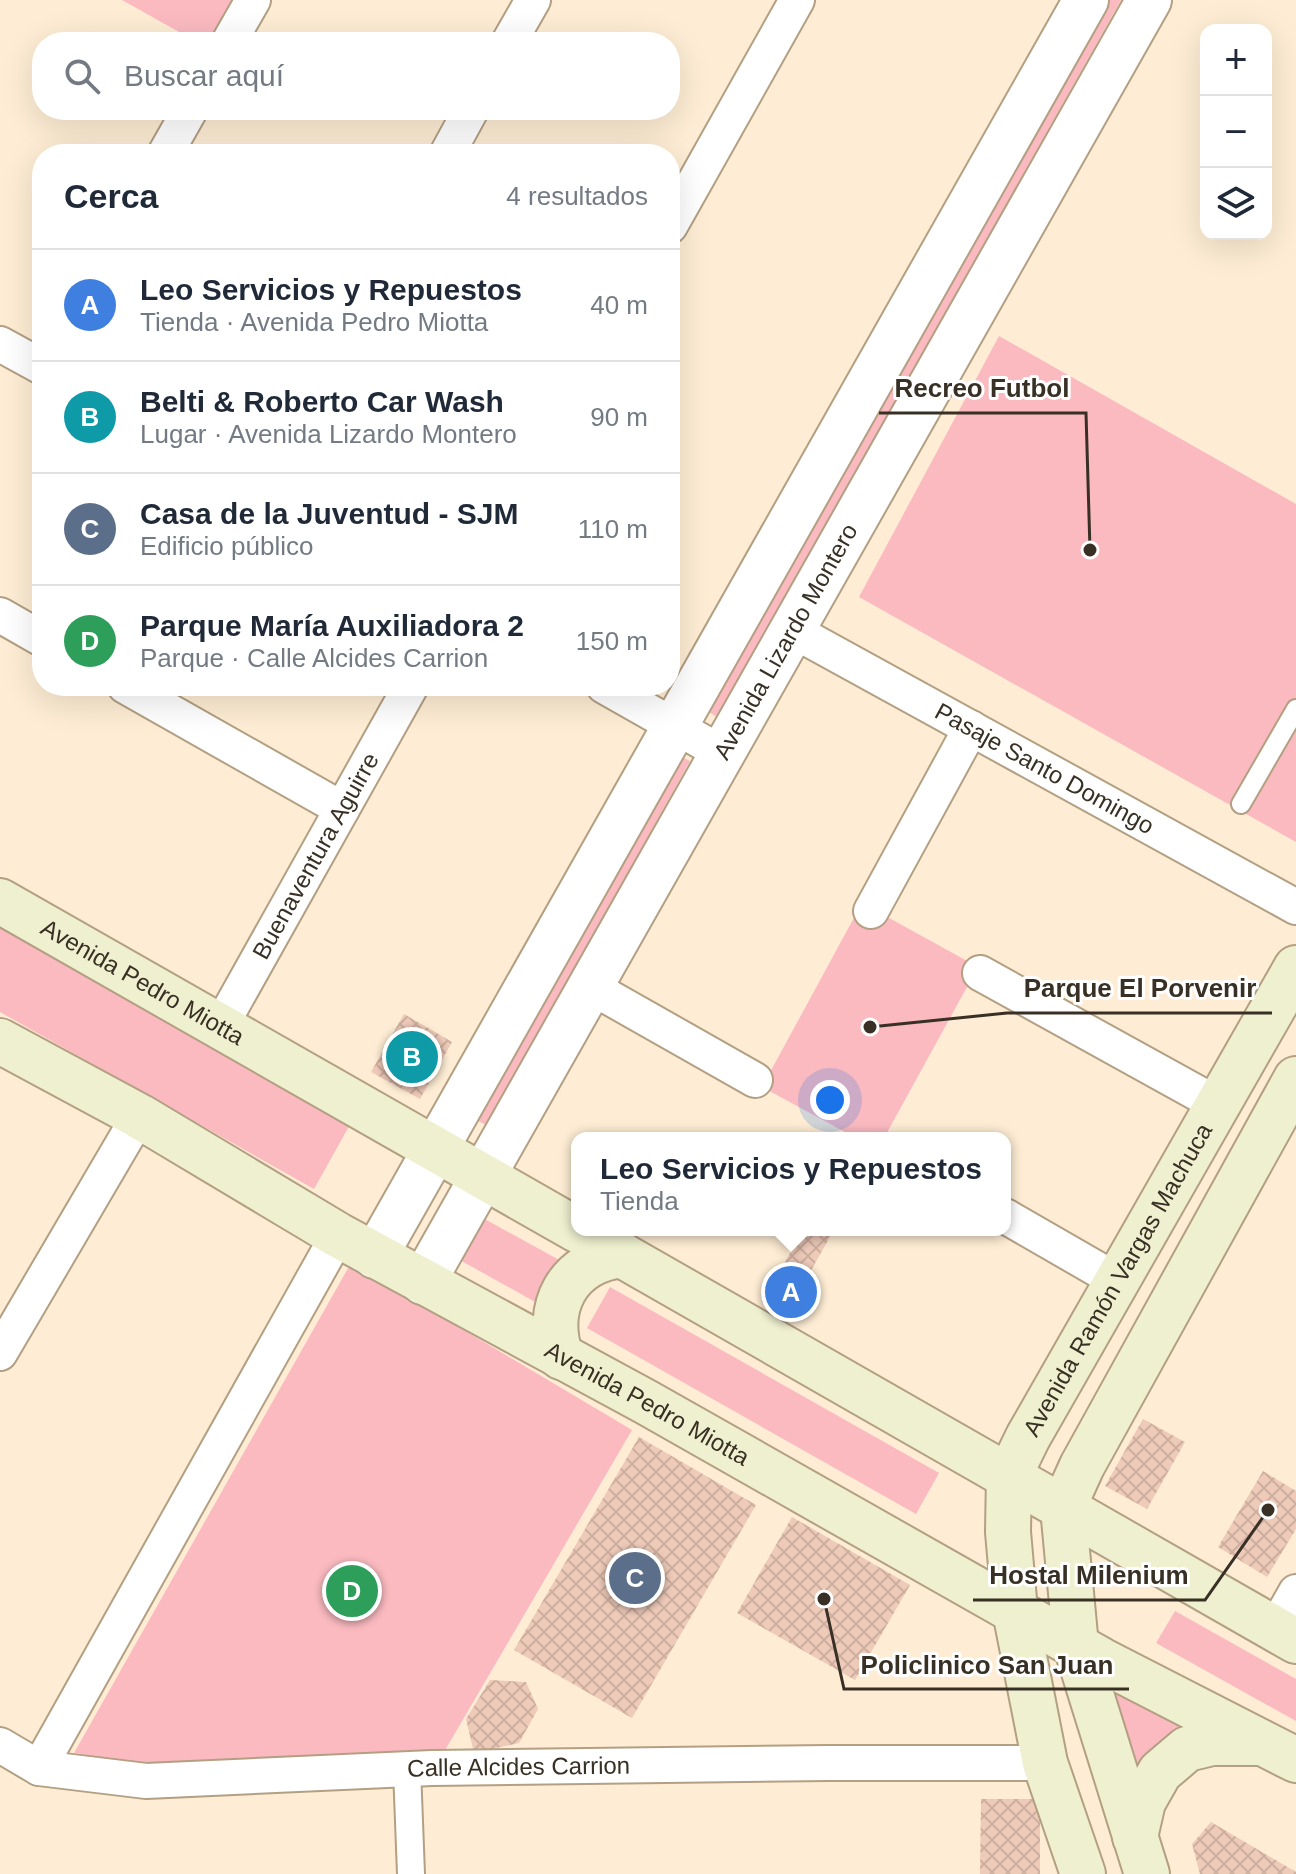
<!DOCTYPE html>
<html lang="es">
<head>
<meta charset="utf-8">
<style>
  body { margin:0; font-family:Helvetica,sans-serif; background:#f6f6f7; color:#1f2937 }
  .controls { position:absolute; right:24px; top:24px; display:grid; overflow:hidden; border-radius:16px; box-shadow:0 8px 32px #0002 }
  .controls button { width:72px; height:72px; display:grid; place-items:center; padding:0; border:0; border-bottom:2px solid #e0e1e3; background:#fff; color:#1f2937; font:40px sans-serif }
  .you { position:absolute; left:830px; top:1100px; width:28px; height:28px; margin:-20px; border:6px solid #fff; border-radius:50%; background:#1a73e8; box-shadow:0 0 0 12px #1a73e833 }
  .badge { display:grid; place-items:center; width:52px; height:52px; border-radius:50%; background:#5a6ce3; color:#fff; font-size:26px; font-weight:700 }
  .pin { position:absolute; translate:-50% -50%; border:4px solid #fff; box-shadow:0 2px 8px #0006 }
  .popup { position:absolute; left:571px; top:1132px; width:440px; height:104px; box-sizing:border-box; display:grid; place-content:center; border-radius:16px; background:#fff; filter:drop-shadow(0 2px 6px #0005); font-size:26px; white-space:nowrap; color:#747a83 }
  .popup b { font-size:30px; color:#1f2937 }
  .popup::after { content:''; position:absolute; left:50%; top:100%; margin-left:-16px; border:16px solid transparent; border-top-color:#fff }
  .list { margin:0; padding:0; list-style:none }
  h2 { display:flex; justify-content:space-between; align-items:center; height:104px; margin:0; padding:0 32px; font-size:34px }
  h2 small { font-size:26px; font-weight:400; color:#747a83 }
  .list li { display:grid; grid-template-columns:52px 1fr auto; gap:24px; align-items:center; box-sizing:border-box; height:112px; padding:0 32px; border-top:2px solid #e0e1e3 }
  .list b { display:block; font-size:30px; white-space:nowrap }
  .list p { margin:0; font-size:26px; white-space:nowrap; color:#747a83 }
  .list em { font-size:26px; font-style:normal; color:#747a83 }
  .icon { flex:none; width:44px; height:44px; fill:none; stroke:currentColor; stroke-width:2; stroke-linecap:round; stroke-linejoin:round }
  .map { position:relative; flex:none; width:1296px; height:1874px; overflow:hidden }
  .search { position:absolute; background:#fff; box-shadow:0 8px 32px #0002; left:32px; top:32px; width:648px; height:88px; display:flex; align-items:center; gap:20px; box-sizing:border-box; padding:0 28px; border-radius:32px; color:#747a83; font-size:30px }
  .panel { position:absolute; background:#fff; box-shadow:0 8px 32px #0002; left:32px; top:144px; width:648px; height:552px; border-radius:32px }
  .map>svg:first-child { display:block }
</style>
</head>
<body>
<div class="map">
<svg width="1296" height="1874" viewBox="0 0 1296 1874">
  <defs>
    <pattern id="building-cross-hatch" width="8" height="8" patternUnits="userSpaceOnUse" patternTransform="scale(2)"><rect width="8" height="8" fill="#eecab9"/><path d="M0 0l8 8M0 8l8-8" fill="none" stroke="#cdae9f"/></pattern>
  </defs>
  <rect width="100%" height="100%" fill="#feedd4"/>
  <path fill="#fabac0" d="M 122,0 L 238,0 L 214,42 L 197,42 Z
    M 1098,0 L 1121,0 L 719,718 L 698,706 Z
    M 999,336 L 1296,504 L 1296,842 L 859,597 Z
    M 671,751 L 690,761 L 488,1126 L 468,1116 Z
    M 862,903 L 978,967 L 884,1138 L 856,1138 L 762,1087 Z
    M 0,923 L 352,1121 L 314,1189 L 0,1012 Z
    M 481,1217 L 561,1261 L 537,1303 L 458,1259 Z
    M 351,1263 L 632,1430 L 444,1752 L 143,1764 L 74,1753 Z
    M 610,1287 L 939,1473 L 916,1514 L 587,1328 Z
    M 1175,1611 L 1296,1679 L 1296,1721 L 1156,1643 Z
    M 1097,1682 L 1197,1735 L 1138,1782 Z"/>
  <path fill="url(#building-cross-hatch)" d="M 404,1014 L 452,1042 L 420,1099 L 371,1072 Z
    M 803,1230 L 834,1230 L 790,1307 L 767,1294 Z
    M 1143,1419 L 1185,1442 L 1147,1509 L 1105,1486 Z
    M 639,1437 L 756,1505 L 632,1718 L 514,1650 Z
    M 1263,1471 L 1296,1491 L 1296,1529 L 1267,1577 L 1218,1547 Z
    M 792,1517 L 910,1585 L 855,1680 L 737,1613 Z
    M 490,1680 L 526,1682 L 538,1709 L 519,1743 L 474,1753 L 466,1719 Z
    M 981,1799 L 1040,1799 L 1040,1874 L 980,1874 Z
    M 1211,1822 L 1296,1872 L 1296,1874 L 1200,1874 L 1192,1844 Z"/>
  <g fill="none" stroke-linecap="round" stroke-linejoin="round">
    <g stroke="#b39f82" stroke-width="22">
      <path id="service" d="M 1241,804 L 1296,709"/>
    </g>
    <g stroke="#b39f82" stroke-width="30">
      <path id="pedestrian" d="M 407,1769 L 411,1874"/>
    </g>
    <g stroke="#b39f82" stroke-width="38">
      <g id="minor">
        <path d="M 229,42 L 253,0"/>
        <path d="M 509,42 L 533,0"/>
        <path d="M 165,154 L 190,110"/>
        <path d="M 447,154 L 471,110"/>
        <path d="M 670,226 L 797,0"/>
        <path d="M 0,344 L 42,367"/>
        <path d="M 0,615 L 42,639"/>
        <path id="s1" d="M 792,630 L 1296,907"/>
        <path d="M 125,686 L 342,809"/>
        <path d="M 604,686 L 722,753"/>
        <path d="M 871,911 L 971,728"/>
        <path d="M 980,973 L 1217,1104"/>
        <path d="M 591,987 L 755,1080"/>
        <path id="s2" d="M 220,1027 L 411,686"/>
        <path d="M 1005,1216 L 1116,1280"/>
        <path d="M 0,1353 L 139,1116"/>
        <path d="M 1275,1629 L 1296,1592"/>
        <path id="s3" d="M 0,1745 L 39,1768 L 146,1781 L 432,1768 L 829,1763 L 1045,1763"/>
        <path d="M 39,1768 L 338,1235"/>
      </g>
    </g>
    <g stroke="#b39f82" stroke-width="48">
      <g id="tertiary">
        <path d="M 375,1256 L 1086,0"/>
        <path id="s4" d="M 423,1282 L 1149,0"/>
      </g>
    </g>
    <g stroke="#b39f82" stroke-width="48">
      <g id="secondary">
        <path id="s5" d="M 0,901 L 577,1230"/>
        <path id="s6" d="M 0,1041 L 139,1116 L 338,1235 L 646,1402 L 1101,1660 L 1296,1760"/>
        <path d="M 578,1230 L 1296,1641"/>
        <path d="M 561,1357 C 544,1307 567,1262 622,1255"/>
        <path d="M 1135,1837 L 1143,1802 L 1160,1772 L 1187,1749 L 1212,1743 L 1262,1743"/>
        <path id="s7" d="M 1083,1874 L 1045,1763 L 1015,1611 L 1008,1532 L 1009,1476 L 1028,1437 L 1296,968"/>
        <path d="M 1147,1874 L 1076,1646 L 1063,1508 L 1082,1466 L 1296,1079"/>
      </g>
    </g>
    <use href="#service" stroke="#fff" stroke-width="18"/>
    <use href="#pedestrian" stroke="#fff" stroke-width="26"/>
    <use href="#minor" stroke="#fff" stroke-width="34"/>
    <use href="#tertiary" stroke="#fff" stroke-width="44"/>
    <use href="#secondary" stroke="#eff0d0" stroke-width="44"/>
  </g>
  <g text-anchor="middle" stroke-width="6" stroke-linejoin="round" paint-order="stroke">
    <g font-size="24" fill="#383024" stroke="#fff">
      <text dy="8" stroke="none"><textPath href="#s4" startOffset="736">Avenida Lizardo Montero</textPath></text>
      <text dy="8" stroke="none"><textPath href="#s1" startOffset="288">Pasaje Santo Domingo</textPath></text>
      <text dy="8" stroke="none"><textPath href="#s2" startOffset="196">Buenaventura Aguirre</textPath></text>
      <text dy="8" stroke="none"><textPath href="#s5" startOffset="164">Avenida Pedro Miotta</textPath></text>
      <text dy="8" stroke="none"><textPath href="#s7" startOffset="632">Avenida Ramón Vargas Machuca</textPath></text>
      <text dy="8" stroke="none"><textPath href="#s6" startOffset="742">Avenida Pedro Miotta</textPath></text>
      <text dy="8" stroke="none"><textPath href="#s3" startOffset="526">Calle Alcides Carrion</textPath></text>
    </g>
  </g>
  <path fill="none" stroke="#383024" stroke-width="3" d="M1090 550L1086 413H879M870 1027L1007 1013H1272M1268 1510L1205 1600H973M824 1599L844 1689H1129"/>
  <g fill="#383024" stroke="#fff" stroke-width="3">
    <circle cx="1090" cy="550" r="8"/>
    <circle cx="870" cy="1027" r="8"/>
    <circle cx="1268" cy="1510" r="8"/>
    <circle cx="824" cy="1599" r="8"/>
  </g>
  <g font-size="26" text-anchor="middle" font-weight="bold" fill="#383024" stroke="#fff" stroke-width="6" stroke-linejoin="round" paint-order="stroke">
    <text x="982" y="397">Recreo Futbol</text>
    <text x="1140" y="997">Parque El Porvenir</text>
    <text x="1089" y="1584">Hostal Milenium</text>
    <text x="987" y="1674">Policlinico San Juan</text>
  </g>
</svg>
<div class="controls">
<button>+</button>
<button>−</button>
<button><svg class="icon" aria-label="layers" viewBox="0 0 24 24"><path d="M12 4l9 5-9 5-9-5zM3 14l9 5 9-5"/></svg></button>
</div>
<div class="you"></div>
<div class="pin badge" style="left:791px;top:1292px;background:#3f7fe0">A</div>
<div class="popup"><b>Leo Servicios y Repuestos</b>Tienda</div>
<div class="pin badge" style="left:412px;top:1057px;background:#0f9aa8">B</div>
<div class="pin badge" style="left:635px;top:1578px;background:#5c6f8a">C</div>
<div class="pin badge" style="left:352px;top:1591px;background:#2e9e5b">D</div>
<div class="search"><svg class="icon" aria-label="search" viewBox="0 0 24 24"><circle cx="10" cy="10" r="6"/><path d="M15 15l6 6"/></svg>Buscar aquí</div>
<section class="panel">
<h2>Cerca<small>4 resultados</small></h2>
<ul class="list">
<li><span class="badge" style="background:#3f7fe0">A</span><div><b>Leo Servicios y Repuestos</b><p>Tienda · Avenida Pedro Miotta</p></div><em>40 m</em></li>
<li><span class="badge" style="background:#0f9aa8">B</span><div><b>Belti &amp; Roberto Car Wash</b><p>Lugar · Avenida Lizardo Montero</p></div><em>90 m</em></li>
<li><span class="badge" style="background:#5c6f8a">C</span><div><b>Casa de la Juventud - SJM</b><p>Edificio público</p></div><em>110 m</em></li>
<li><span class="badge" style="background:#2e9e5b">D</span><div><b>Parque María Auxiliadora 2</b><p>Parque · Calle Alcides Carrion</p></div><em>150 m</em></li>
</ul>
</section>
</div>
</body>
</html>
